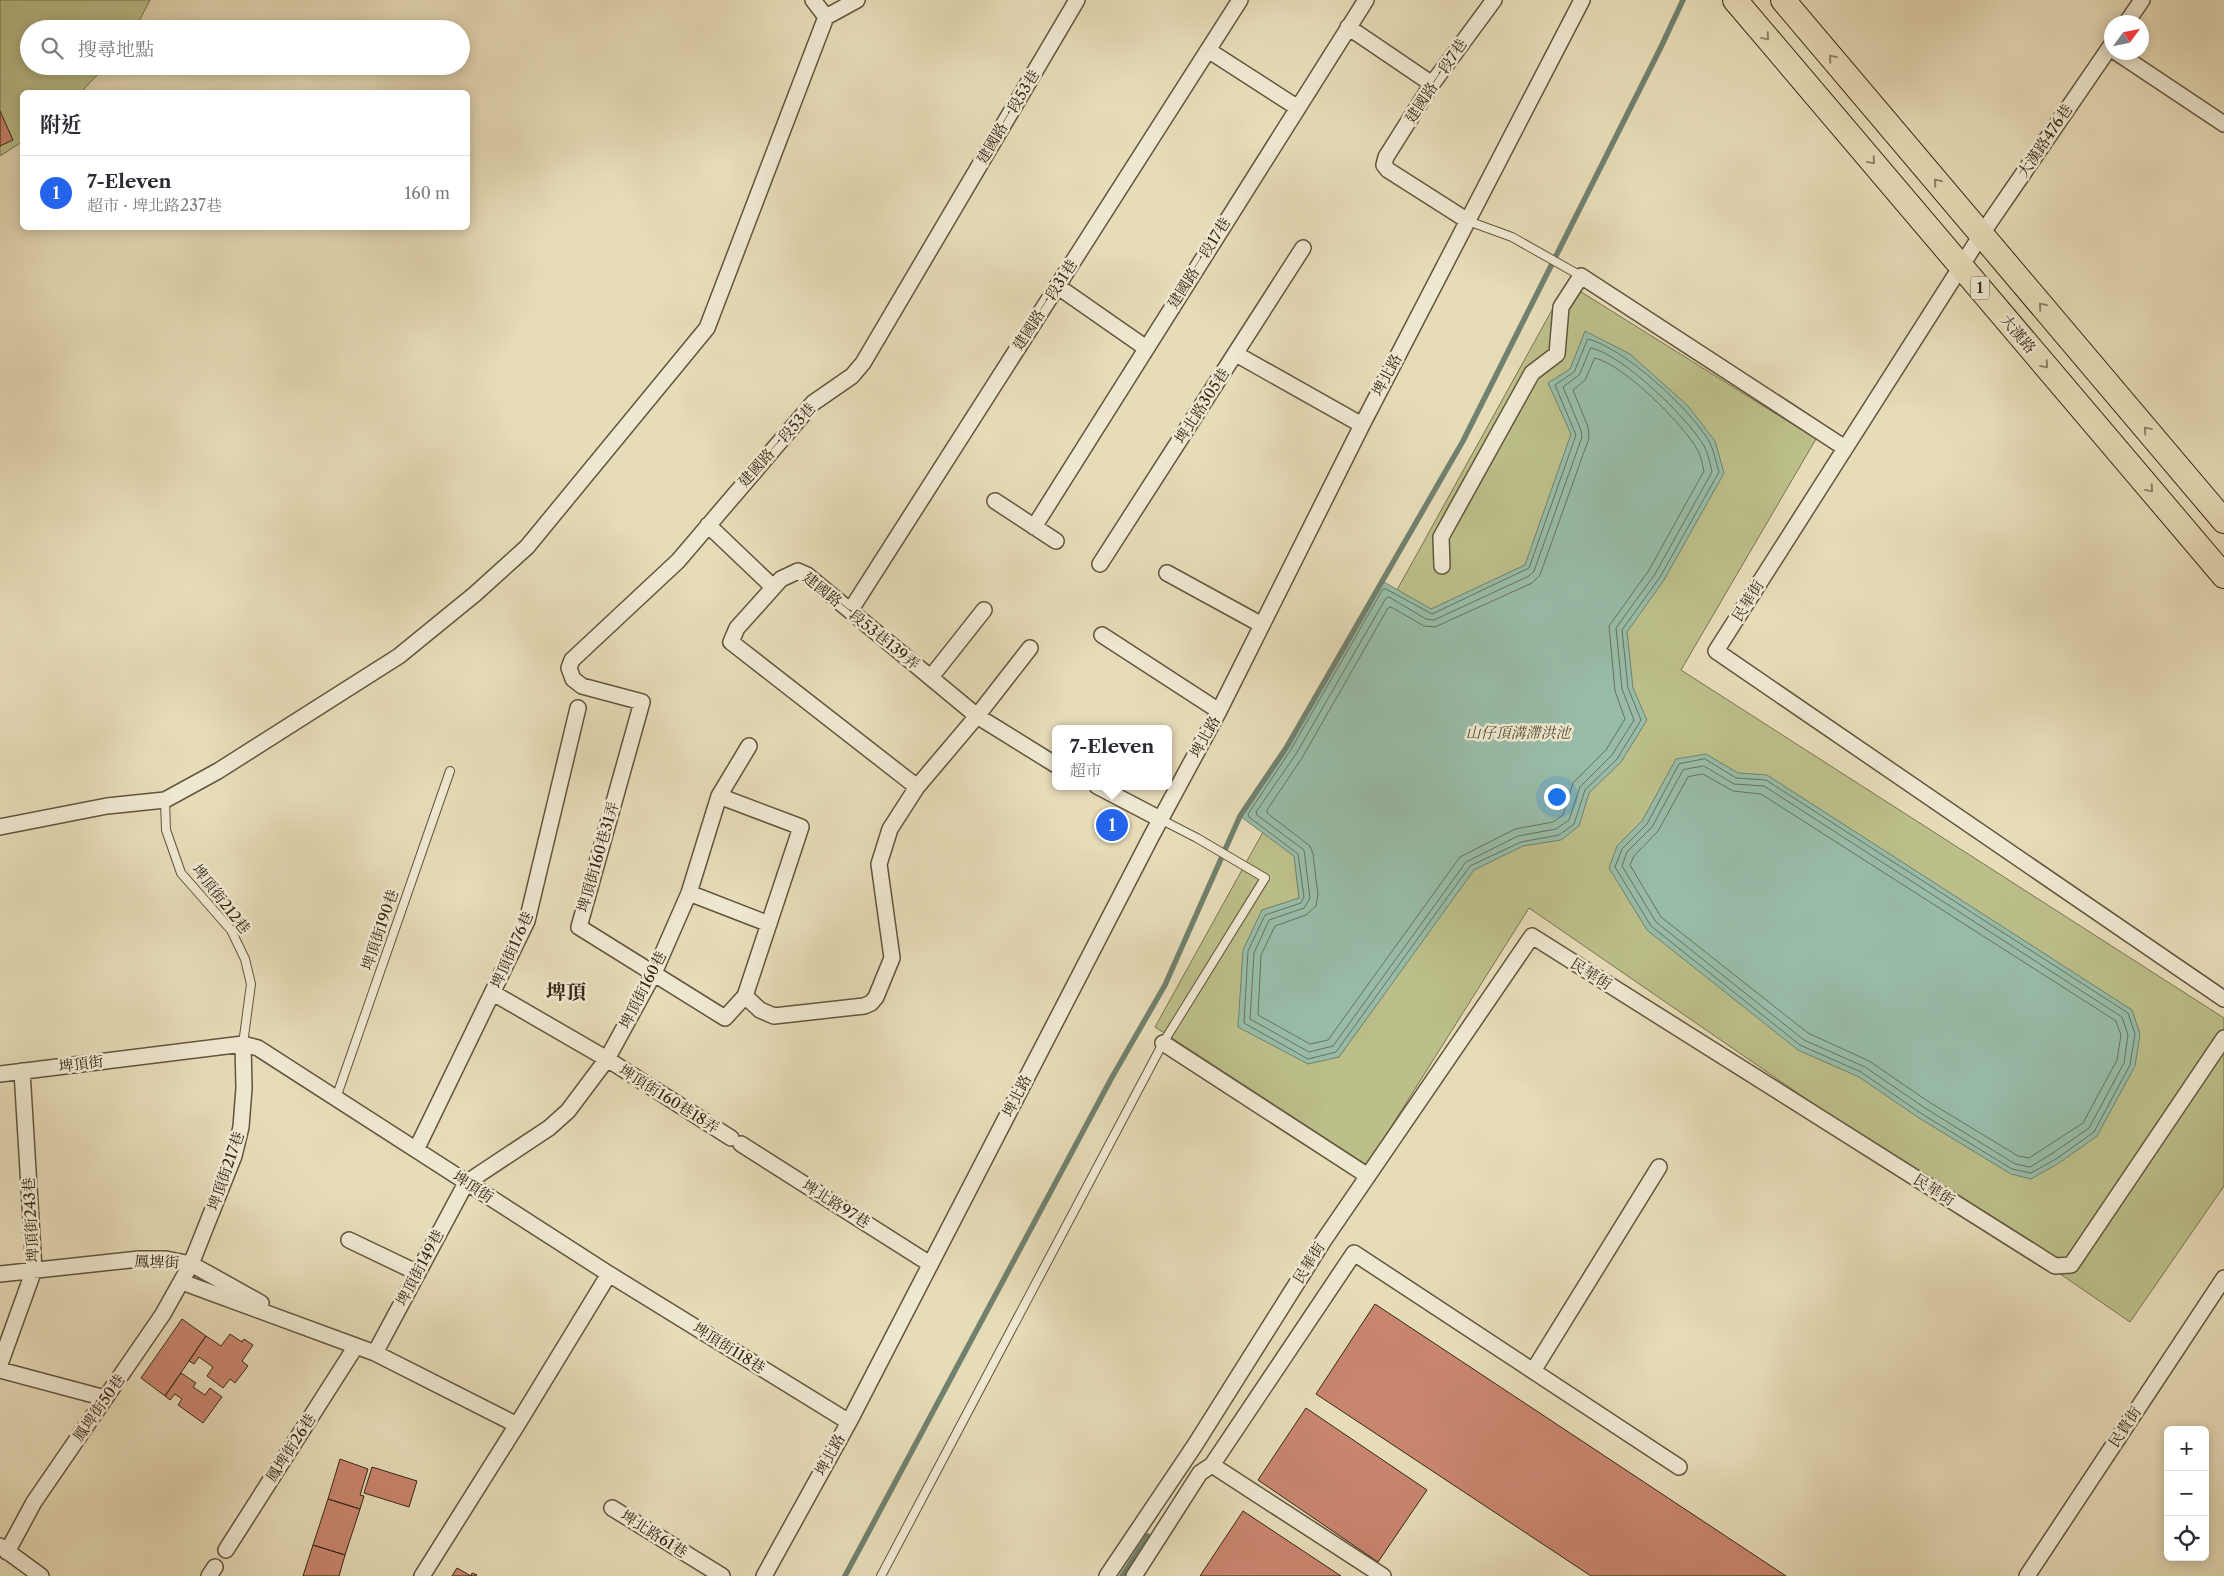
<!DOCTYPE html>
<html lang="zh-TW">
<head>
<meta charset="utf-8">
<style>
  body { margin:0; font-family:"Libre Caslon Text","Noto Serif TC",serif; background:#f2f2f3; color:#2b2b33 }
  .controls { position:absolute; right:15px; bottom:15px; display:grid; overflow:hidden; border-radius:8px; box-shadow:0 2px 12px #0003 }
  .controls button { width:45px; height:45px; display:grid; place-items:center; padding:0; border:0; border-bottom:1px solid #e1e1e2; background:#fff; color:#2b2b33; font:25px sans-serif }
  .compass { position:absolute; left:2104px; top:15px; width:45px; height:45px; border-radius:50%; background:#fff; box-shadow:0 2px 12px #0003; rotate:57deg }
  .you { position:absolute; left:1556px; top:796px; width:18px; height:18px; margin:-12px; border:4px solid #fff; border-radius:50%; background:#1a73e8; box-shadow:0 0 0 8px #1a73e833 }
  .badge { display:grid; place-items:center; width:32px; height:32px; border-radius:50%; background:#2563eb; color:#fff; font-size:16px; font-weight:700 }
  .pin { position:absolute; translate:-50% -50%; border:2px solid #fff; box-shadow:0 1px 5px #0006 }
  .popup { position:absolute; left:1052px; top:725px; width:120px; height:65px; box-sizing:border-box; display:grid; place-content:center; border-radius:8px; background:#fff; filter:drop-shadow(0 1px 4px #0005); font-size:16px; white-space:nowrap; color:#7c7c81 }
  .popup b { font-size:19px; color:#2b2b33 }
  .popup::after { content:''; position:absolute; left:50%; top:100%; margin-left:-10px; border:10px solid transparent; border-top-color:#fff }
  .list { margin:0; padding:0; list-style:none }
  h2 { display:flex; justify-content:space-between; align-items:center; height:65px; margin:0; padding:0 20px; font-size:21px }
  h2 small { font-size:16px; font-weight:400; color:#7c7c81 }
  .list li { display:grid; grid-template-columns:32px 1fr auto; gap:15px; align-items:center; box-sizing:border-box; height:75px; padding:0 20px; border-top:1px solid #e1e1e2 }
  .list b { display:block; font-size:19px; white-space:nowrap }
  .list p { margin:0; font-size:16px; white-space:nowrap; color:#7c7c81 }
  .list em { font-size:16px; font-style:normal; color:#7c7c81 }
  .icon { flex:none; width:28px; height:28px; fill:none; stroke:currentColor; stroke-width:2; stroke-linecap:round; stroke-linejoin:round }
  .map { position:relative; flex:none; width:2224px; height:1576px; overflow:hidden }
  .search { position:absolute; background:#fff; box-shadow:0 2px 12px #0003; left:20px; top:20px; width:450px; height:55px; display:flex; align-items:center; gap:12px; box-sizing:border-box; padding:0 18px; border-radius:28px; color:#7c7c81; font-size:19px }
  .panel { position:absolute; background:#fff; box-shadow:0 2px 12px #0003; left:20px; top:90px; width:450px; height:140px; border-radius:8px }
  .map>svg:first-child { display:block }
</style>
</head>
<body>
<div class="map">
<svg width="2224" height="1576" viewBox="0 0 2224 1576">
  <rect width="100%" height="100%" fill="#e7dcb8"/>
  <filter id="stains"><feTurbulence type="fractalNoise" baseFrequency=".004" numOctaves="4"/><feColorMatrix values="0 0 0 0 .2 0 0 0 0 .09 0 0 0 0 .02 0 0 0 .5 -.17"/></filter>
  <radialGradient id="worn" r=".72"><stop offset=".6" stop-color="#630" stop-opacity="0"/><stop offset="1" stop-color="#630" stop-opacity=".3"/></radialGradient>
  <path fill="#bcbf8a" stroke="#79744f" d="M 0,0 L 150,0 L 135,29 L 29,29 L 29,66 L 106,66 L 81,92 L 22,92 L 22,142 L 0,156 Z
    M 1567,283 L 1816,439 L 1681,670 L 2224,1018 L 2224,1186 L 2130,1322 L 1529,908 L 1367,1165 L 1155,1027 Z"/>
  <path fill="#98bca8" stroke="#71816d" d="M 1585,331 L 1630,354 L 1688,406 L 1715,441 L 1724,473 L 1664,580 L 1627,632 L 1633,688 L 1647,720 L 1621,762 L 1589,793 L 1579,826 L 1561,840 L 1523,846 L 1474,870 L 1339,1057 L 1308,1064 L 1238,1027 L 1243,950 L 1262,910 L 1299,898 L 1294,856 L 1240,816 L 1286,748 L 1382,581 L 1431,609 L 1525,565 L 1571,434 L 1548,383 L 1570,369 Z
    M 1706,754 L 1738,773 L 1767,775 L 2132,1010 L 2140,1034 L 2135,1066 L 2097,1136 L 2059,1163 L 2031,1179 L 2011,1174 L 1919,1118 L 1859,1077 L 1798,1050 L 1647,930 L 1609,868 L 1617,846 L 1642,821 L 1676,759 Z"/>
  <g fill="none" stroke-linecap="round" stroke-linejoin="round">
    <path stroke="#67725e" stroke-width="1" d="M 1588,339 C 1624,348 1692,410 1710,443 C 1714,451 1716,463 1719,472 L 1660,577 L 1622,630 L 1628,688 L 1641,720 L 1617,759 L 1585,790 L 1574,824 L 1559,835 L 1521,842 L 1470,866 L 1336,1052 L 1308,1059 L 1244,1023 L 1248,951 L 1265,915 L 1301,903 L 1304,897 L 1298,854 L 1249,817 L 1248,814 L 1290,751 L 1383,589 L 1386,589 L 1432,614 L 1529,568 L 1576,435 L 1555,385 L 1574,372 Z
      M 1591,348 C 1622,354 1688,418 1704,446 C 1708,453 1710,463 1712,472 L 1655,574 L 1616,628 L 1622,689 L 1634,720 L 1612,755 L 1580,787 L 1569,820 L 1556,829 L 1518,836 L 1466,862 L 1333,1046 L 1309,1052 L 1250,1019 L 1254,953 L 1269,920 L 1304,908 L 1310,898 L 1304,850 L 1257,815 L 1256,812 L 1296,754 L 1386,598 L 1389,597 L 1426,619 L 1434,620 L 1529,576 L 1534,571 L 1582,437 L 1581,430 L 1563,387 L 1579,375 Z
      M 1595,358 C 1624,365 1682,423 1697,449 C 1701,455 1702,464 1704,471 L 1649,570 L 1609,626 L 1615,691 L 1625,719 L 1606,750 L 1573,783 L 1563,815 L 1553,822 L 1515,829 L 1460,857 L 1328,1040 L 1310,1044 L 1258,1015 L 1261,955 L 1275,926 L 1306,915 L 1316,906 L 1318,895 L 1313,854 L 1310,846 L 1267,813 L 1267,810 L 1302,758 L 1388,608 L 1391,607 L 1424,626 L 1435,627 L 1532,583 L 1540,575 L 1589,438 L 1588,427 L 1573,390 L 1585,380 Z
      M 1705,759 L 1736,778 L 1766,780 L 2128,1013 L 2135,1034 L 2130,1065 L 2094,1132 L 2056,1159 L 2031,1173 L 2012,1169 L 1922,1114 L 1861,1072 L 1800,1045 L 1651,926 L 1615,867 L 1622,849 L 1647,824 L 1679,764 Z
      M 1704,766 L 1734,784 L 1764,786 L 2122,1017 L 2128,1035 L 2124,1063 L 2089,1128 L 2053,1153 L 2030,1167 L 2015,1164 L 1925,1108 L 1865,1067 L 1804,1040 L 1656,922 L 1622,866 L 1627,852 L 1652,827 L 1683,770 Z
      M 1703,774 L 1733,791 L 1761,794 L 2116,1021 L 2121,1035 L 2117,1060 L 2083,1123 L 2029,1158 L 2018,1156 L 1929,1102 L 1869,1061 L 1808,1033 L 1661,917 L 1630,865 L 1634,856 L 1658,831 L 1688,777 Z"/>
    <path stroke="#71816d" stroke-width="5.5" d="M 845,1576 L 1111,1079 L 1165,985 L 1240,816 L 1286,748 L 1463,441 L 1660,49 L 1683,0
      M 1122,1576 L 1148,1536"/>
  </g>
  <path fill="#c9866f" stroke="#362814" d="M 0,111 L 13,140 L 0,146 Z
    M 1375,1304 L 1786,1576 L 1591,1576 L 1316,1394 Z
    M 182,1319 L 206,1336 L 165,1396 L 141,1378 Z
    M 230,1334 L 242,1342 L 244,1339 L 253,1345 L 242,1361 L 248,1366 L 235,1383 L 230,1379 L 223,1388 L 207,1376 L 213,1367 L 199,1357 L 194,1364 L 189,1361 L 206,1336 L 221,1346 Z
    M 181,1373 L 196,1383 L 193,1387 L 205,1395 L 210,1388 L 222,1397 L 203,1423 L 178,1405 L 182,1399 L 175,1394 L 170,1400 L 165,1396 Z
    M 1306,1408 L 1427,1490 L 1378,1562 L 1258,1480 Z
    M 340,1459 L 368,1469 L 360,1495 L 364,1496 L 360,1509 L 328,1499 Z
    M 372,1467 L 417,1481 L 409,1507 L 364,1493 Z
    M 328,1499 L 360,1509 L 345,1555 L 313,1545 Z
    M 1243,1511 L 1341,1576 L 1200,1576 Z
    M 313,1545 L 345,1555 L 339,1576 L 303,1576 Z
    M 457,1568 L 471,1576 L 472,1573 L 477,1575 L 476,1576 L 452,1576 Z"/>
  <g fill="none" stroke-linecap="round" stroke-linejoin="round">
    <g stroke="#62553d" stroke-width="10">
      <path id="service" d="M 1468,221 L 1512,237 L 1581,276
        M 165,800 L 166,830 L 181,873 L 231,930 L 245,959 L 251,984 L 243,1044
        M 336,1098 L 450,771
        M 881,1576 L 1163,1043 L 1265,878 L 1197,838 L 1160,819"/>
    </g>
    <g stroke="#62553d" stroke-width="18">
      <path id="minor" d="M 826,17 L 857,0
        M 2127,22 L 2142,0
        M 1348,27 L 1432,84
        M 2112,44 L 1981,235 L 1716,651 L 2224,999
        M 1208,50 L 1298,108
        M 2116,52 L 2224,124
        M 1468,221 L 1388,170 L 1384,165 L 1386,157 L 1432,84 L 1494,0
        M 1057,286 L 1146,348
        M 1236,354 L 1362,425
        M 995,501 L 1056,541
        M 708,525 L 773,587
        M 1034,527 L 1366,0
        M 1100,564 L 1303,248
        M 1442,566 L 1441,537 L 1532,373 L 1557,354 L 1561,307 L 1581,276 L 1845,448
        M 1167,573 L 1262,625
        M 850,611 L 1240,0
        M 1102,635 L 1219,711
        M 931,677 L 984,610
        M 1097,786 L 1160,819
        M 917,787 L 731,642 L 737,628 L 781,579 L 798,571 L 807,575 L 977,716 L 1056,765
        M 719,796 L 801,827 L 745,996 L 725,1018 L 579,927 L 642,702 L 582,686 L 573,679 L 569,668 L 572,660 L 678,561 L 813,403 L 852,376 L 863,363 L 1077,0
        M 0,827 L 107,806 L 165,800 L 218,771 L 399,656 L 475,594 L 527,547 L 707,328 L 826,17 L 813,0
        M 689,893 L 769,924
        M 493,993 L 607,1059 L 731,1138
        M 745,996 L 760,1010 L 774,1016 L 864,1006 L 871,1003 L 876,997 L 892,958 L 879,864 L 890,829 L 917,787 L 977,716 L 1030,648
        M 1163,1043 L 1368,1176
        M 0,1074 L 243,1044 L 258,1048 L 609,1274 L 517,1425 L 422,1576
        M 741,1144 L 930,1264
        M 416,1150 L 527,921 L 578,708
        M 349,1240 L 418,1273
        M 0,1274 L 139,1259 L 166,1259 L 191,1264 L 261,1303
        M 609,1274 L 849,1422
        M 182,1282 L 375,1353 L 517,1425
        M 375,1353 L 466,1183 L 549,1128 L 568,1111 L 607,1059 L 654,973 L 689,893 L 719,796 L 749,746
        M 0,1364 L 34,1270 L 22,1071
        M 0,1370 L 105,1398
        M 1533,1371 L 1659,1167
        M 1212,1465 L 1383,1576
        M 612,1508 L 722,1576
        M 0,1546 L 41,1576
        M 226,1550 L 356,1346
        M 7,1552 L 34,1502 L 163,1314 L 191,1264 L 234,1156 L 241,1127 L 244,1088 L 243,1044
        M 209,1576 L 215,1567
        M 764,1576 L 849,1422 L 1152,835 L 1219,711 L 1362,425 L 1582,0
        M 1107,1576 L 1195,1445 L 1324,1240 L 1532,936 L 2055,1266 L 2071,1265 L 2224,1038
        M 1134,1576 L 1200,1473 L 1212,1465 L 1354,1253 L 1679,1467
        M 2027,1576 L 2224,1278"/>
    </g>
    <g stroke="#362814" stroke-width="26">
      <path id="primary" d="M 1735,0 L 2224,576
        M 1783,0 L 2224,521"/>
    </g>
    <use href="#service" stroke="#efe8d1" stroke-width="8"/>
    <use href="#minor" stroke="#efe8d1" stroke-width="15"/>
    <use href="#primary" stroke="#e7dcb8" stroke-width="24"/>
  </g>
  <defs><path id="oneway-chevron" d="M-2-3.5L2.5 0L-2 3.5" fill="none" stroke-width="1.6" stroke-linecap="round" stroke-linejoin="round" transform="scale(1.25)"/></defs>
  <g stroke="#8e8266">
    <use href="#oneway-chevron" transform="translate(1766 37) rotate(50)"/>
    <use href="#oneway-chevron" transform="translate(1832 58) rotate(-130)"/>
    <use href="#oneway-chevron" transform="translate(1872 161) rotate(50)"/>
    <use href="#oneway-chevron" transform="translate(1937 182) rotate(-130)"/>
    <use href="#oneway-chevron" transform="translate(2042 306) rotate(-130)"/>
    <use href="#oneway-chevron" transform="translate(2045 365) rotate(50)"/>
    <use href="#oneway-chevron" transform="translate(2147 430) rotate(-130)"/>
    <use href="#oneway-chevron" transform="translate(2150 489) rotate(50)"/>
  </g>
  <g text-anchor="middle" stroke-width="5" stroke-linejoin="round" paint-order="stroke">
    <rect fill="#efe8d1" stroke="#6e624d" stroke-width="1" x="1971" y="276.5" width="18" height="23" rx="4"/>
    <g font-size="14" font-weight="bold" fill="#362814">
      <text x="1980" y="293">1</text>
    </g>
    <g font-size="15" fill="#362814" stroke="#efe8d1">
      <text transform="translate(1436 81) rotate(-56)" y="5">建國路一段7巷</text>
      <text transform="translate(1008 117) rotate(-59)" y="5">建國路一段53巷</text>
      <text transform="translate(2045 141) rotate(-56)" y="5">大漢路476巷</text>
      <text transform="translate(1199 263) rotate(-58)" y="5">建國路一段17巷</text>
      <text transform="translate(1045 305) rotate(-57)" y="5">建國路一段31巷</text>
      <text transform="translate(2018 334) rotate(50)" y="5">大漢路</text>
      <text transform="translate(1387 375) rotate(-62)" y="5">埤北路</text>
      <text transform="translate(1202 406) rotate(-57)" y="5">埤北路305巷</text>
      <text transform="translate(777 445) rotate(-48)" y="5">建國路一段53巷</text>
      <text transform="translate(1748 601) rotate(-58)" y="5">民華街</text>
      <text transform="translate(861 621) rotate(39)" y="5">建國路一段53巷139弄</text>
      <text transform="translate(1205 737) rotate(-61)" y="5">埤北路</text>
      <text transform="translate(598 857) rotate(-74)" y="5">埤頂街160巷31弄</text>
      <text transform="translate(221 899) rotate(52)" y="5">埤頂街212巷</text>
      <text transform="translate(380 930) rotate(-71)" y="5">埤頂街190巷</text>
      <text transform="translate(512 950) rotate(-66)" y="5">埤頂街176巷</text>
      <text transform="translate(1591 974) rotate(32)" y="5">民華街</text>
      <text transform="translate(643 990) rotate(-63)" y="5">埤頂街160巷</text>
      <text transform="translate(81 1064) rotate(-7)" y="5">埤頂街</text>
      <text transform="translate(1017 1096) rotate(-63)" y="5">埤北路</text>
      <text transform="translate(669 1099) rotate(32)" y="5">埤頂街160巷18弄</text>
      <text transform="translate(226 1171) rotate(-71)" y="5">埤頂街217巷</text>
      <text transform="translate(473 1187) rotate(33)" y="5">埤頂街</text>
      <text transform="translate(1934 1190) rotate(32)" y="5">民華街</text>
      <text transform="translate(836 1204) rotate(32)" y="5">埤北路97巷</text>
      <text transform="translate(31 1220) rotate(-93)" y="5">埤頂街243巷</text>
      <text transform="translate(157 1262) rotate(2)" y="5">鳳埤街</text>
      <text transform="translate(1309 1263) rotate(-58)" y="5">民華街</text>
      <text transform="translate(420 1268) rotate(-62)" y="5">埤頂街149巷</text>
      <text transform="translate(729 1348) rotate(32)" y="5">埤頂街118巷</text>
      <text transform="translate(99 1408) rotate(-55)" y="5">鳳埤街50巷</text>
      <text transform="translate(2125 1427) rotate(-56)" y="5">民貴街</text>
      <text transform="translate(291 1448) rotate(-57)" y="5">鳳埤街26巷</text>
      <text transform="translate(830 1455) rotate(-61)" y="5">埤北路</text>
      <text transform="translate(654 1534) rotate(32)" y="5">埤北路61巷</text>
    </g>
    <g font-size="15" font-style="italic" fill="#584e32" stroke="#efe8d1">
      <text x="1518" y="738">山仔頂溝滯洪池</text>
    </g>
    <g font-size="20" font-weight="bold" fill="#362814" stroke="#efe8d1">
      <text x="566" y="999">埤頂</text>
    </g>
  </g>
  <rect width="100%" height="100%" filter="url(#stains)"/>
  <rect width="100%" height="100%" fill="url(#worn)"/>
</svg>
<div class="controls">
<button>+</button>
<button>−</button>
<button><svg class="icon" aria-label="locate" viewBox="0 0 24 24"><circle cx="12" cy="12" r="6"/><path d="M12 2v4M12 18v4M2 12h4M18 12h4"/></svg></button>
</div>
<svg class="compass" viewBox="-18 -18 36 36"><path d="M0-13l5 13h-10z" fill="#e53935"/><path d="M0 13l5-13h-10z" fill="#7c7c81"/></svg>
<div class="you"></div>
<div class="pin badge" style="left:1112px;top:825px">1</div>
<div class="popup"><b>7-Eleven</b>超市</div>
<div class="search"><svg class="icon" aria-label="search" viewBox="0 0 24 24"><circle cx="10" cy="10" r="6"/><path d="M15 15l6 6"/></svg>搜尋地點</div>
<section class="panel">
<h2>附近<small></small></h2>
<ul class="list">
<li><span class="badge">1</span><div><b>7-Eleven</b><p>超市 · 埤北路237巷</p></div><em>160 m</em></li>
</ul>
</section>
</div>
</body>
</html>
